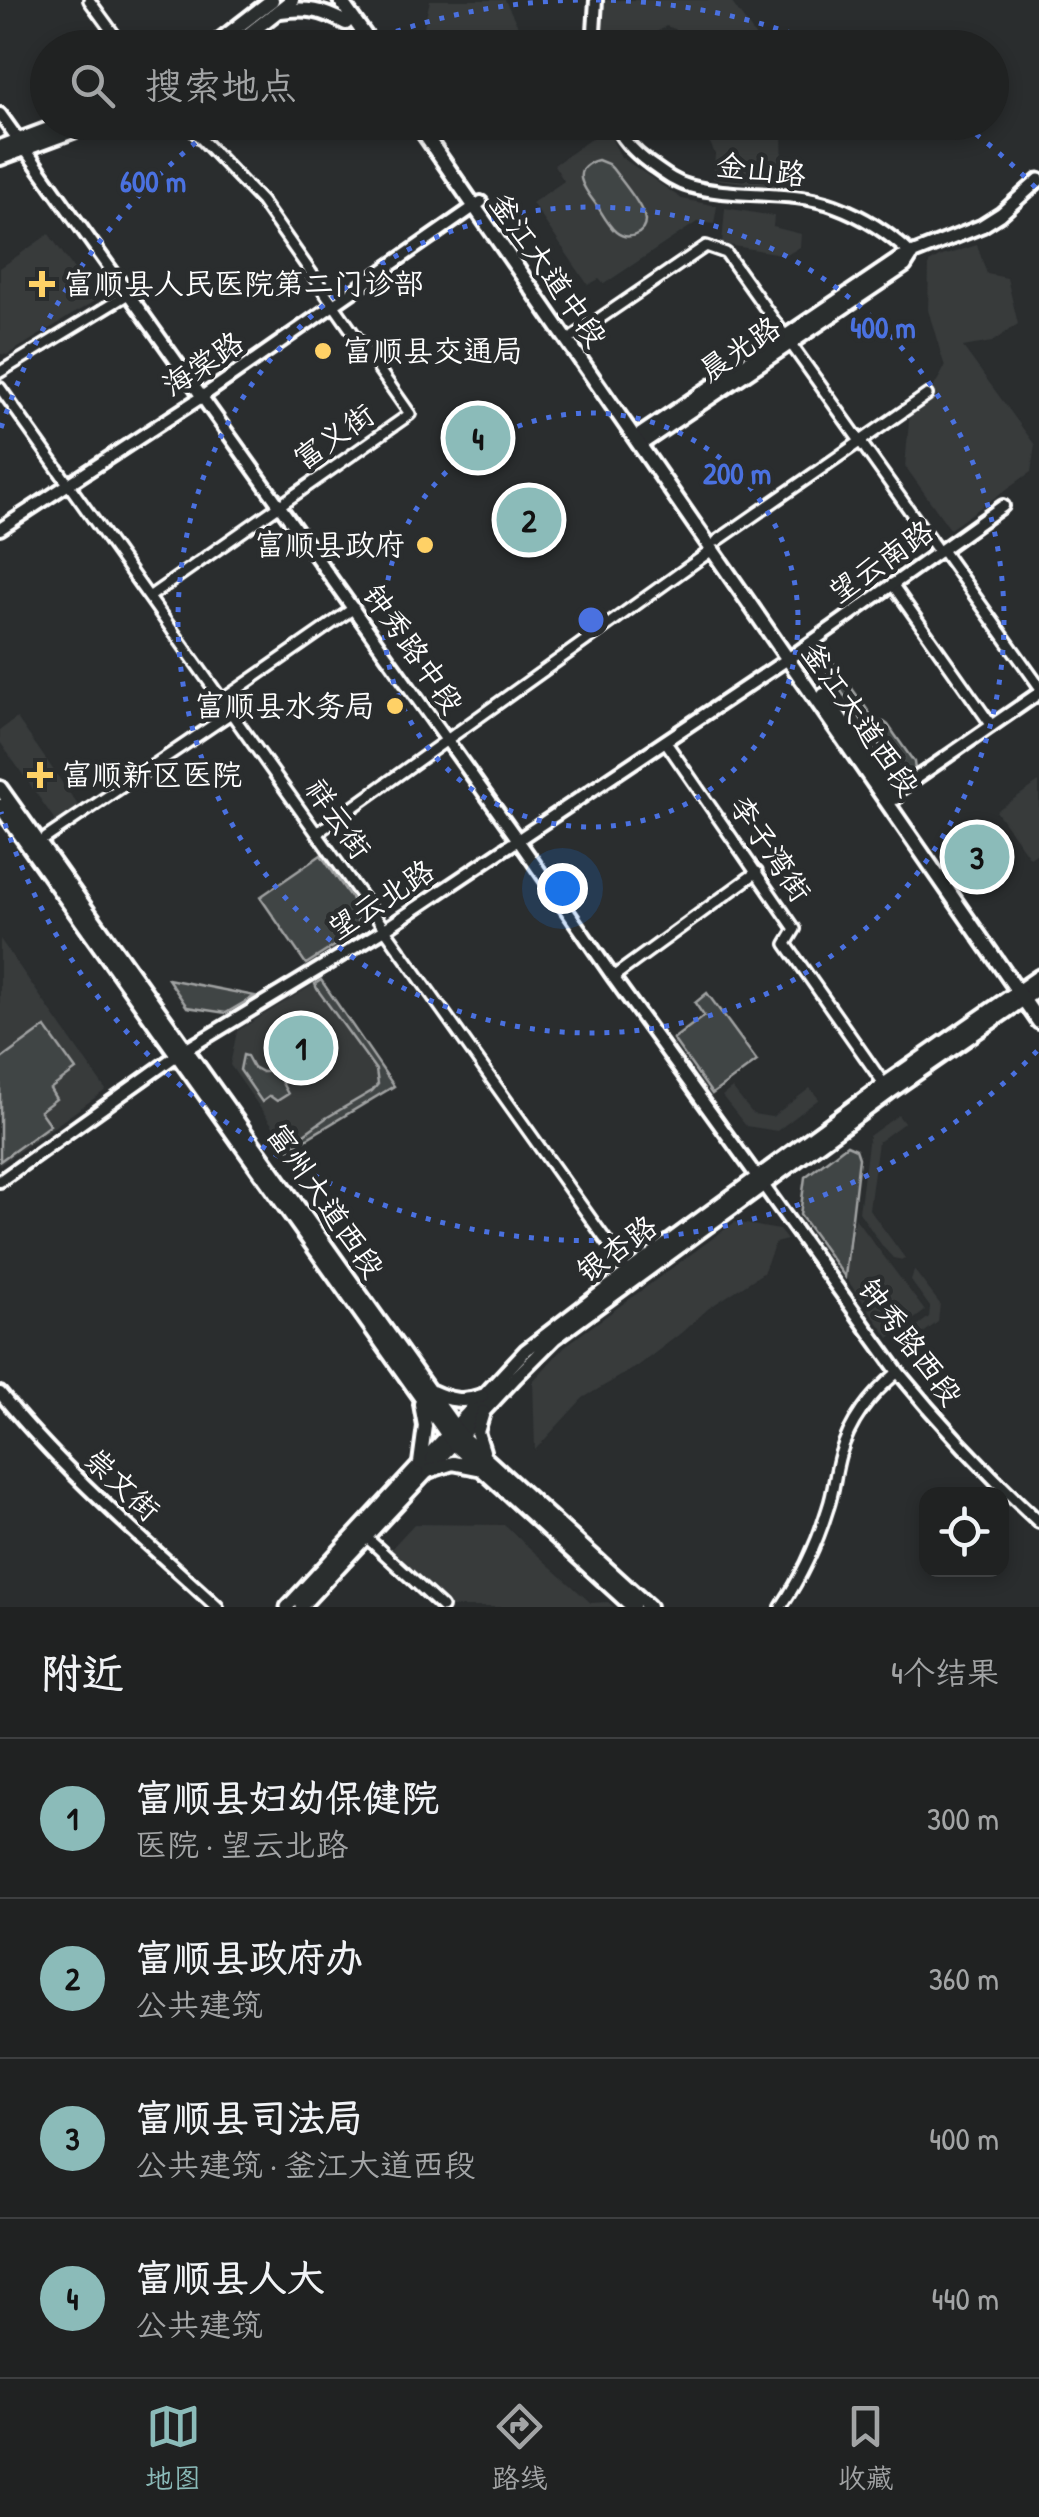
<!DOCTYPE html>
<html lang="zh">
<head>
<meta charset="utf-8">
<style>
  body { margin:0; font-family:"Patrick Hand","LXGW WenKai TC",sans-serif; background:#282a2a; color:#f1f3f6 }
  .controls { position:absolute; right:30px; bottom:30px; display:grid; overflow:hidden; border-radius:20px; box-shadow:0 5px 15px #0003 }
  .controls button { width:90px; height:90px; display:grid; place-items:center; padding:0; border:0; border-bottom:2px solid #3d3f40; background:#202222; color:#f1f3f6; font:50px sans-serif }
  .you { position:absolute; left:562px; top:888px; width:35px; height:35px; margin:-25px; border:8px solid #fff; border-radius:50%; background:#1a73e8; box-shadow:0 0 0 15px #1a73e833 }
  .badge { display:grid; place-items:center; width:65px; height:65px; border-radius:50%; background:#8bbbb9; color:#111; font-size:32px; font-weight:700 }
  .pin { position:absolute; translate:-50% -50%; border:5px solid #fff; box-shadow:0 2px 10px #0006 }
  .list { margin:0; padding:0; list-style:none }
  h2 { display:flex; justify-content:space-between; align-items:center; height:130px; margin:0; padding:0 40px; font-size:42px }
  h2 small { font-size:32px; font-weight:400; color:#a2a4a5 }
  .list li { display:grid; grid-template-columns:65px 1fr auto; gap:30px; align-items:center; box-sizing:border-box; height:160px; padding:0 40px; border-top:2px solid #3d3f40 }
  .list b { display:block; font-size:38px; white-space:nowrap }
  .list p { margin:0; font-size:32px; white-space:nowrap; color:#a2a4a5 }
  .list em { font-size:32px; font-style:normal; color:#a2a4a5 }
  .icon { flex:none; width:55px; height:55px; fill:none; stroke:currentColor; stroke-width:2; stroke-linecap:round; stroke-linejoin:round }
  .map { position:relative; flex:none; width:1039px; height:1607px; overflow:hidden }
  .search { position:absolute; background:#202222; box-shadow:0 5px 15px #0003; left:30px; right:30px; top:30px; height:110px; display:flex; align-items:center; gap:25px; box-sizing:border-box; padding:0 35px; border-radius:55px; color:#a2a4a5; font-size:38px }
  .sheet { height:770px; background:#202222 }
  nav { display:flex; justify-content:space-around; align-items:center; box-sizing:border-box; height:140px; border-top:2px solid #3d3f40; background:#202222; font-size:28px; color:#a2a4a5 }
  nav a { display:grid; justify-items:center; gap:5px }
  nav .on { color:#8bbbb9 }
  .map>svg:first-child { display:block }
</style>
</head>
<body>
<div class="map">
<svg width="1039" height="1607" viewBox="0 0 1039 1607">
  <rect width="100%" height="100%" fill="#2a2d2e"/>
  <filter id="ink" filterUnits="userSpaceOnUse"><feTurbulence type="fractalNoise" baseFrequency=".01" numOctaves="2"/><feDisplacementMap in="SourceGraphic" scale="20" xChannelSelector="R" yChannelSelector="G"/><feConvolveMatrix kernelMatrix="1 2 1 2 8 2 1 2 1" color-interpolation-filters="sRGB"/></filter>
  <g filter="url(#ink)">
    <path fill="#373a3b" d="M 430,0 L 505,0 L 519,28 L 514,46 L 460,47 L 434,34 L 422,35 Z
      M 604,0 L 730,0 L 763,47 L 688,47 L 675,29 L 666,26 L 635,47 L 602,47 Z
      M 701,123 L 782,123 L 783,188 L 713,179 L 715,154 Z
      M 606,128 L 621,157 L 682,199 L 717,206 L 714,224 L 697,222 L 604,284 L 599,279 L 588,285 L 532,203 L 564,181 L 554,165 Z
      M 725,208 L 774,216 L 773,227 L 801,234 L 800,247 L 787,255 L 722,244 Z
      M 49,234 L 96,300 L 7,355 L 0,354 L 0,268 Z
      M 977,245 L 987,274 L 1007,278 L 1018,324 L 992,342 L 963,347 L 1035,445 L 1031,472 L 950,529 L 905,466 L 910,410 L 927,399 L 945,367 L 928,310 L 929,263 L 939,257 Z
      M 17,718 L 80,808 L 57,823 L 0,742 L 0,730 Z
      M 1039,782 L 1039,852 L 1030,858 L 996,811 Z
      M 0,939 L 106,1090 L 0,1165 Z
      M 321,980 L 394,1086 L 289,1149 L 230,1065 L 237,1031 Z
      M 732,1088 L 753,1114 L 772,1117 L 810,1088 L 819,1099 L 777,1131 L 746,1126 L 722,1096 Z
      M 898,1115 L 904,1123 L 878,1142 L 869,1209 L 905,1258 L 903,1260 L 893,1258 L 883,1247 L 859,1212 L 869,1136 Z
      M 855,1218 L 925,1311 L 889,1338 L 845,1277 Z
      M 735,1222 L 779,1230 L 787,1240 L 775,1243 L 763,1273 L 709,1308 L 681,1333 L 638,1366 L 583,1398 L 535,1450 L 533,1381 L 565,1346 Z
      M 914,1270 L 940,1304 L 938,1322 L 914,1340 L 919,1351 L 911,1357 L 904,1347 L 904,1336 L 929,1317 L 930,1307 L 911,1281 Z
      M 414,1524 L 504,1525 L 591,1603 L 608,1602 L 614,1607 L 450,1607 L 389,1551 Z"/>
    <path fill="#414445" stroke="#a0a2a2" stroke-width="2.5" d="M 598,160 L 608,164 L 612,168 C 620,179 645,208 645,221 C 645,235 627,241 616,232 C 609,226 603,215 598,207 C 586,191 566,168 598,160 Z
      M 828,655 L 876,722 L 884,722 L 888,725 L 914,762 L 915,770 L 911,773 L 897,770 L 826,670 Z
      M 321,855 L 360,911 L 355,933 L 306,964 L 260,897 Z
      M 168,979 L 255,996 L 226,1013 L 187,1007 Z
      M 321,980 L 394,1086 L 289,1149 L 289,1145 L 326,1118 L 372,1091 L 378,1084 L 376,1070 L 317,989 L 315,984 Z
      M 707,993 L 757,1061 L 712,1094 L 673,1039 L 704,1016 L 695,1003 Z
      M 45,1027 L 76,1070 L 50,1089 L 56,1099 L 40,1111 L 50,1125 L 0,1161 L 0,1060 Z
      M 243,1055 L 247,1056 L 253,1067 L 262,1072 C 273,1073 276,1065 283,1076 L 281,1081 L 288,1094 L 277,1101 L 270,1096 L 262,1102 L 240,1070 Z
      M 847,1145 L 856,1149 L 859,1158 L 845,1277 L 800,1215 L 805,1177 Z"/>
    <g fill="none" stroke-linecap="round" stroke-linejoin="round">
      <g stroke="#fff" stroke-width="16">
        <path id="minor" d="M 89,0 L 124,48
          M 574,336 L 706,246 L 726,253 L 939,552
          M 0,372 L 130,293
          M 0,388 L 630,1274
          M 717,541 L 927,395
          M 942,550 L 1039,686
          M 892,584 L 992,726
          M 149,597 L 410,414 L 261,201 L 185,122
          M 222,700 L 354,608
          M 665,741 L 795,929 L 786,944 L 884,1084
          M 317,833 L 712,550
          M 46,838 L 231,713
          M 613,977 L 757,872
          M 366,1537 L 442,1607
          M 781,1607 C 802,1576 817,1544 828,1508 C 834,1491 835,1472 840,1455 C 850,1421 871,1394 898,1372"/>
      </g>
      <g stroke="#fff" stroke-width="18">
        <path id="tertiary" d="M 593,48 L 596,0
          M 0,114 L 518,840 L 613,977 L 898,1372 C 942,1426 988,1475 1039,1522
          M 614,122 C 622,140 634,152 649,163 C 662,172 674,182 689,186 C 736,199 788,189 835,206 C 865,217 889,233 912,255
          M 0,529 L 203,396 L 481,202
          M 893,794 L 1039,693
          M 0,1181 L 177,1055 L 385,929 L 795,654 L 1003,506
          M 0,1393 C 64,1472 142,1538 217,1607"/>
      </g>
      <g stroke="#fff" stroke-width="19">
        <path id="secondary" d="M 635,438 L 899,259 L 982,226 L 1001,214 L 1039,180
          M 640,445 L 905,266 L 912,255
          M 287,1607 L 526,1350 L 629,1271 L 884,1084 L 1039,976
          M 301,1607 L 516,1377 L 555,1338 L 889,1093 L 1039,989"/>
      </g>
      <g stroke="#fff" stroke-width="20">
        <path id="primary" d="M 340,0 L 374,48
          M 280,11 C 307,7 322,10 346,23
          M 210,48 L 272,0
          M 231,48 L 292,0
          M 416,122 L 1039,1022
          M 0,147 L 67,122
          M 0,158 L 97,122
          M 824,695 L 895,798
          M 0,788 L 461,1436 L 649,1607
          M 0,806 L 454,1444 L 633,1607
          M 432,1392 C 449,1400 463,1403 482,1396
          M 483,1412 L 477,1432 L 483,1451
          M 420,1463 L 425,1426 L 421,1404
          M 428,1471 L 453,1463 L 478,1468"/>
      </g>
      <use href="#minor" stroke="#2a2d2e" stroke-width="9"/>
      <use href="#tertiary" stroke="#2a2d2e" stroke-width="10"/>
      <use href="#secondary" stroke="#2a2d2e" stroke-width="11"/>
      <use href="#primary" stroke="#2a2d2e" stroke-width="12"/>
    </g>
  </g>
  <g fill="none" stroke="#4a71e0" stroke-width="5" stroke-dasharray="5 10">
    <circle cx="591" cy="620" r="207"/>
    <circle cx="591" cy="620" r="413"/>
    <path d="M1037 1051A620 620 0 0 1 1 812M1 428A620 620 0 0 1 218 125M354 47A620 620 0 0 1 586 0M596 0A620 620 0 0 1 828 47M964 125A620 620 0 0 1 1037 189"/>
  </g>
  <g fill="#ffd166" stroke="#2a2d2e" stroke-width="4">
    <path d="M37 269h10v10h10v10h-10v10h-10v-10h-10v-10h10z"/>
    <circle cx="323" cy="351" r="10"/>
    <circle cx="425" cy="545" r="10"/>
    <circle cx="395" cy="706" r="10"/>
    <path d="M35 760h10v10h10v10h-10v10h-10v-10h-10v-10h10z"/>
  </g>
  <g text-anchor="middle" stroke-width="9" stroke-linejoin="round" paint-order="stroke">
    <g font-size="30" fill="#fff" stroke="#2a2d2e">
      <text transform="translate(761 170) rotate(7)" y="10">金山路</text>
      <text transform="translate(548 270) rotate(55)" y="10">釜江大道中段</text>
      <text transform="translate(740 349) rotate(-34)" y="10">晨光路</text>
      <text transform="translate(203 364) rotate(-34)" y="10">海棠路</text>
      <text transform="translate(334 437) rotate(-35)" y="10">富义街</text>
      <text transform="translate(881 562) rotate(-35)" y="10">望云南路</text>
      <text transform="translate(413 649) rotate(55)" y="10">钟秀路中段</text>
      <text transform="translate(860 719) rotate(55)" y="10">釜江大道西段</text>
      <text transform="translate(338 819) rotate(55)" y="10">祥云街</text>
      <text transform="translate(770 849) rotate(56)" y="10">李子湾街</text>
      <text transform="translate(381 900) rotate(-33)" y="10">望云北路</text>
      <text transform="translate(325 1201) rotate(55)" y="10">富州大道西段</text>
      <text transform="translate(617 1249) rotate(-36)" y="10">银杏路</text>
      <text transform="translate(910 1342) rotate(53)" y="10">钟秀路西段</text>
      <text transform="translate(122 1485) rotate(43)" y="10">崇文街</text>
    </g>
    <g font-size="30" fill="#fff" stroke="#2a2d2e" text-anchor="start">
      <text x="64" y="294">富顺县人民医院第二门诊部</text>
      <text x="343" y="361">富顺县交通局</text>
      <text x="405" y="555" text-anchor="end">富顺县政府</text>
      <text x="375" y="716" text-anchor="end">富顺县水务局</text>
      <text x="62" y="785">富顺新区医院</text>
    </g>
  </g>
  <circle cx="591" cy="620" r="15" fill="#4a71e0" stroke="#2a2d2e" stroke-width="5"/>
  <g font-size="30" text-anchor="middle" font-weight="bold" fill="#4a71e0" stroke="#2a2d2e" stroke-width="9" stroke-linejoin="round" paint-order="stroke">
    <text x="153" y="192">600 m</text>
    <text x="883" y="338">400 m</text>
    <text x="737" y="484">200 m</text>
  </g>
</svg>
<div class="controls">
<button><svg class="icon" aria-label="locate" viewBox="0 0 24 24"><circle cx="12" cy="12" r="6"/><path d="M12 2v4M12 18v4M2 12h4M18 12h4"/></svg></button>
</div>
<div class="you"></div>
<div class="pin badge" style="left:301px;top:1048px">1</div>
<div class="pin badge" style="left:529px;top:520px">2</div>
<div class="pin badge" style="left:977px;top:857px">3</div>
<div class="pin badge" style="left:478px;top:438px">4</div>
<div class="search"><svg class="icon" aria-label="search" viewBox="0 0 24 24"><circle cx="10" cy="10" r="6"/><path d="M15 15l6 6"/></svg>搜索地点</div>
</div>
<section class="sheet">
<h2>附近<small>4个结果</small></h2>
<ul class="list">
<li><span class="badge">1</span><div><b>富顺县妇幼保健院</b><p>医院 · 望云北路</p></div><em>300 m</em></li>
<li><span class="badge">2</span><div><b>富顺县政府办</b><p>公共建筑</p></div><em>360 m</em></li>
<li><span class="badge">3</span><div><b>富顺县司法局</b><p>公共建筑 · 釜江大道西段</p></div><em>400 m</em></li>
<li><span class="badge">4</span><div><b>富顺县人大</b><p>公共建筑</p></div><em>440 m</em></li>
</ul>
</section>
<nav>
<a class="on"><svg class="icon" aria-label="map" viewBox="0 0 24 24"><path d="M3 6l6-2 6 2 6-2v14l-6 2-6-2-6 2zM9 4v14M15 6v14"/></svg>地图</a>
<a><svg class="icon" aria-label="directions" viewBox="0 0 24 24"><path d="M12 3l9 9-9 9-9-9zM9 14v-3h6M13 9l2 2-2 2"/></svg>路线</a>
<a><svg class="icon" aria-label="saved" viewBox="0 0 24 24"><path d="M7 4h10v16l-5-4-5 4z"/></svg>收藏</a>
</nav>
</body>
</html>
